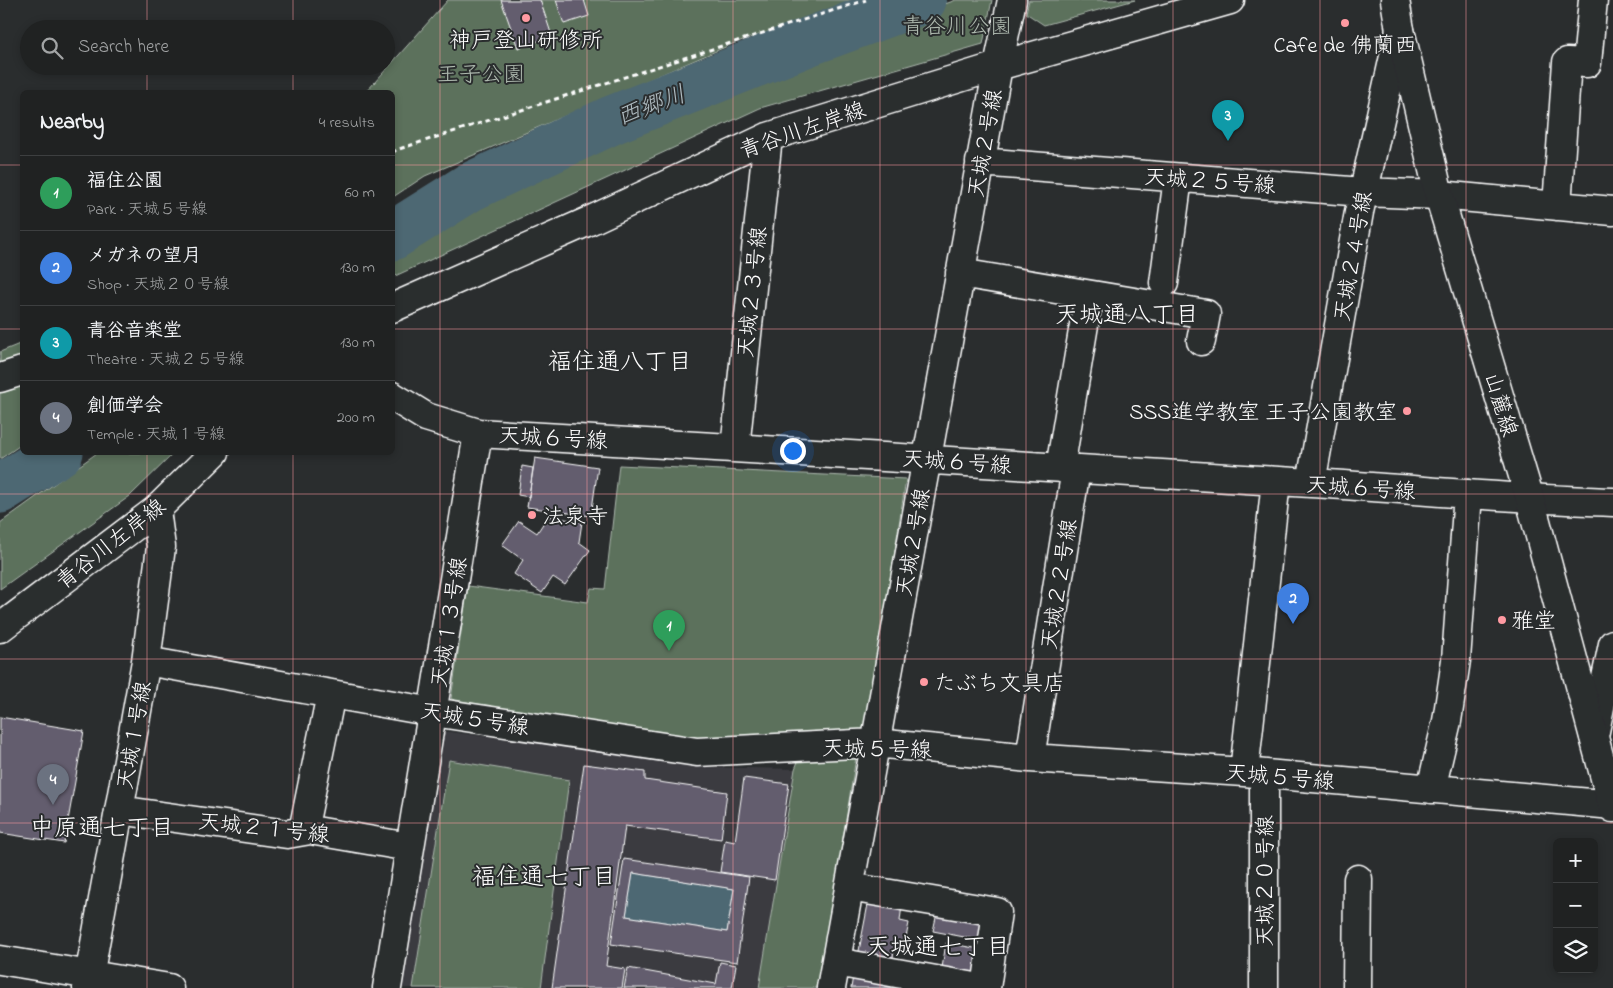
<!DOCTYPE html>
<html lang="en">
<head>
<meta charset="utf-8">
<style>
  body { margin:0; font-family:"Indie Flower","Klee One",sans-serif; background:#2d2f2f; color:#f1f3f6 }
  .controls { position:absolute; right:15px; bottom:15px; display:grid; overflow:hidden; border-radius:8px; box-shadow:0 2px 8px #0003 }
  .controls button { width:45px; height:45px; display:grid; place-items:center; padding:0; border:0; border-bottom:1px solid #3d3f40; background:#202222; color:#f1f3f6; font:25px sans-serif }
  .you { position:absolute; left:792px; top:450px; width:18px; height:18px; margin:-12px; border:4px solid #fff; border-radius:50%; background:#1a73e8; box-shadow:0 0 0 8px #1a73e833 }
  .badge { display:grid; place-items:center; width:32px; height:32px; border-radius:50%; background:#2563eb; color:#fff; font-size:16px; font-weight:700 }
  .pin { position:absolute; translate:-50% -41px; filter:drop-shadow(0 1px 2px #0008) }
  .pin::after { content:''; position:absolute; top:26px; width:18px; height:15px; background:inherit; clip-path:polygon(0 0,100% 0,50% 100%) }
  .list { margin:0; padding:0; list-style:none }
  h2 { display:flex; justify-content:space-between; align-items:center; height:65px; margin:0; padding:0 20px; font-size:21px }
  h2 small { font-size:16px; font-weight:400; color:#a2a4a5 }
  .list li { display:grid; grid-template-columns:32px 1fr auto; gap:15px; align-items:center; box-sizing:border-box; height:75px; padding:0 20px; border-top:1px solid #3d3f40 }
  .list b { display:block; font-size:19px; white-space:nowrap }
  .list p { margin:0; font-size:16px; white-space:nowrap; color:#a2a4a5 }
  .list em { font-size:16px; font-style:normal; color:#a2a4a5 }
  .icon { flex:none; width:28px; height:28px; fill:none; stroke:currentColor; stroke-width:2; stroke-linecap:round; stroke-linejoin:round }
  .map { position:relative; flex:none; width:1613px; height:988px; overflow:hidden }
  .search { position:absolute; background:#202222; box-shadow:0 2px 8px #0003; left:20px; top:20px; width:375px; height:55px; display:flex; align-items:center; gap:12px; box-sizing:border-box; padding:0 18px; border-radius:28px; color:#a2a4a5; font-size:19px }
  .panel { position:absolute; background:#202222; box-shadow:0 2px 8px #0003; left:20px; top:90px; width:375px; height:365px; border-radius:8px }
  .map>svg:first-child { display:block }
</style>
</head>
<body>
<div class="map">
<svg width="1613" height="988" viewBox="0 0 1613 988">
  <rect width="100%" height="100%" fill="#2a2d2e"/>
  <filter id="ink" filterUnits="userSpaceOnUse"><feTurbulence type="fractalNoise" baseFrequency=".02" numOctaves="2"/><feDisplacementMap in="SourceGraphic" scale="10" xChannelSelector="R" yChannelSelector="G"/><feConvolveMatrix kernelMatrix="1 2 1 2 8 2 1 2 1" color-interpolation-filters="sRGB"/></filter>
  <g filter="url(#ink)">
    <path fill="#3b3b41" d="M 443,731 L 585,749 L 697,767 L 795,769 L 759,988 L 402,988 Z"/>
    <path fill="#5b715c" stroke="#adb8ae" d="M 448,0 L 866,0 L 737,42 L 425,176 L 393,197 L 392,92 L 366,92 Z
      M 956,0 L 992,0 L 983,44 L 760,108 L 393,277 L 393,253 L 496,185 L 743,78 Z
      M 1029,0 L 1135,0 L 1044,25 L 1026,13 Z
      M 22,343 L 22,444 L 0,459 L 0,352 Z
      M 97,453 L 174,453 L 130,496 L 0,589 L 0,523 Z
      M 619,465 L 906,479 L 867,731 L 687,744 L 451,699 L 468,586 L 588,602 L 591,588 L 605,589 Z
      M 856,757 L 819,988 L 759,988 L 795,769 L 799,759 Z
      M 449,760 L 569,780 L 541,988 L 413,988 Z"/>
    <path fill="#4e6773" stroke="#95a4ab" d="M 633,873 L 734,889 L 727,932 L 626,916 Z"/>
    <g fill="none" stroke-linecap="round" stroke-linejoin="round">
      <path stroke="#4e6773" stroke-width="49" d="M 392,236 L 470,187 L 612,120 L 810,41 L 922,0
        M 0,489 L 59,452"/>
    </g>
    <path fill="#635d6e" stroke="#fff" fill-rule="evenodd" d="M 501,0 L 540,0 L 552,36 L 518,48 Z
      M 556,0 L 584,0 L 589,16 L 564,24 Z
      M 535,458 L 598,467 L 591,516 L 527,507 Z
      M 522,466 L 533,468 L 529,497 L 518,495 Z
      M 548,516 L 582,522 L 579,542 L 590,550 L 565,585 L 553,577 L 542,593 L 514,574 L 523,560 L 502,545 L 519,521 L 537,533 Z
      M 0,717 L 84,731 L 64,843 L 0,833 Z
      M 584,764 L 645,772 L 645,780 L 727,792 L 721,839 L 625,826 L 606,966 L 625,969 L 622,988 L 552,988 Z
      M 744,778 L 789,784 L 775,880 L 720,872 L 725,840 L 735,842 Z
      M 624,859 L 749,877 L 737,962 L 611,944 ZM 633,873 L 734,889 L 727,932 L 626,916 Z
      M 869,899 L 902,905 L 900,921 L 909,923 L 905,942 L 896,941 L 892,962 L 858,956 Z
      M 937,913 L 988,923 L 985,941 L 933,931 Z
      M 946,943 L 980,949 L 975,974 L 942,968 Z
      M 720,962 L 736,965 L 732,988 L 624,988 L 628,968 L 716,984 Z
      M 854,970 L 897,977 L 896,988 L 851,988 Z"/>
    <g fill="none" stroke-linecap="round" stroke-linejoin="round">
      <g stroke="#fff" stroke-width="31">
        <path id="minor" d="M 980,162 L 1363,192 L 1439,195 L 1613,211
          M 1557,206 L 1567,62 L 1587,63 L 1593,0
          M 960,273 L 1206,314 L 1201,341
          M 1164,283 L 1178,178
          M 392,308 L 589,221 L 768,137 L 998,66 L 1230,0
          M 0,378 L 22,371
          M 392,396 L 426,417 L 478,433 C 756,450 1033,465 1311,483 C 1412,489 1512,499 1613,502
          M 735,448 L 768,137
          M 1060,468 L 1089,295
          M 1311,483 L 1359,212 L 1400,30
          M 0,628 L 156,510 L 215,452
          M 146,661 L 433,712 L 697,752 L 875,743 L 1030,758 L 1244,772 L 1613,805
          M 1594,736 L 1613,644
          M 1030,758 L 1076,469
          M 1244,772 L 1276,481
          M 1431,789 L 1447,721 L 1456,660 L 1468,494
          M 119,810 L 287,834 L 310,830 L 409,847
          M 303,831 L 331,694
          M 849,887 L 997,912 L 986,988
          M 0,960 L 169,988
          M 836,962 L 980,988
          M 87,988 L 146,661 L 161,547 L 156,510
          M 387,988 L 478,433
          M 831,988 L 998,66 L 1012,0
          M 1264,988 L 1264,774
          M 1357,988 L 1358,879"/>
      </g>
      <g stroke="#fff" stroke-width="31">
        <path id="major" d="M 1395,0 L 1400,30 L 1439,195 L 1530,499 L 1613,808"/>
      </g>
      <path stroke="#fff" stroke-width="3" stroke-dasharray="5 4" stroke-linecap="butt" d="M 392,153 L 396,150 L 866,0"/>
      <use href="#minor" stroke="#2a2d2e" stroke-width="28"/>
      <use href="#major" stroke="#2a2d2e" stroke-width="28"/>
    </g>
  </g>
  <path fill="none" stroke="#ff9aa2" stroke-width="1" stroke-opacity="0.55" d="M 147,0 L 147,29M 293,0 L 293,29M 440,0 L 440,988M 587,0 L 587,988M 733,0 L 733,988M 880,0 L 880,988M 1026,0 L 1026,988M 1173,0 L 1173,988M 1320,0 L 1320,988M 1466,0 L 1466,988M 147,66 L 147,92M 293,66 L 293,92M 0,165 L 22,165M 392,165 L 1613,165M 0,329 L 22,329M 392,329 L 1613,329M 147,452 L 147,988M 293,452 L 293,988M 0,494 L 1613,494M 0,659 L 1613,659M 0,823 L 1613,823"/>
  <g fill="#ff9aa2" stroke="#2a2d2e" stroke-width="2">
    <circle cx="526" cy="18" r="5"/>
    <circle cx="1345" cy="23" r="5"/>
    <circle cx="1407" cy="411" r="5"/>
    <circle cx="532" cy="515" r="5"/>
    <circle cx="1502" cy="620" r="5"/>
    <circle cx="924" cy="682" r="5"/>
  </g>
  <g text-anchor="middle" stroke-width="4" stroke-linejoin="round" paint-order="stroke">
    <g font-size="22" fill="#adb8ae" stroke="#2a2d2e">
      <text x="957" y="33">青谷川公園</text>
      <text x="481" y="81">王子公園</text>
    </g>
    <g font-size="22" fill="#fff" stroke="#2a2d2e" text-anchor="start">
      <text x="526" y="47" text-anchor="middle">神戸登山研修所</text>
      <text x="1345" y="52" text-anchor="middle">Cafe de 佛蘭西</text>
      <text x="1397" y="419" text-anchor="end">SSS進学教室 王子公園教室</text>
      <text x="542" y="523">法泉寺</text>
      <text x="1512" y="628">雅堂</text>
      <text x="934" y="690">たぶち文具店</text>
    </g>
    <g font-size="22" fill="#fff" stroke="#2a2d2e">
      <text transform="translate(802 129) rotate(-19)" y="8">青谷川左岸線</text>
      <text transform="translate(984 143) rotate(-80)" y="8">天城２号線</text>
      <text transform="translate(1210 180) rotate(4)" y="8">天城２５号線</text>
      <text transform="translate(1352 256) rotate(-80)" y="8">天城２４号線</text>
      <text transform="translate(751 292) rotate(-84)" y="8">天城２３号線</text>
      <text transform="translate(1502 404) rotate(73)" y="8">山麓線</text>
      <text transform="translate(553 437) rotate(3)" y="8">天城６号線</text>
      <text transform="translate(957 461) rotate(4)" y="8">天城６号線</text>
      <text transform="translate(1361 487) rotate(4)" y="8">天城６号線</text>
      <text transform="translate(912 542) rotate(-80)" y="8">天城２号線</text>
      <text transform="translate(110 543) rotate(-38)" y="8">青谷川左岸線</text>
      <text transform="translate(1058 584) rotate(-81)" y="8">天城２２号線</text>
      <text transform="translate(448 622) rotate(-81)" y="8">天城１３号線</text>
      <text transform="translate(475 718) rotate(9)" y="8">天城５号線</text>
      <text transform="translate(133 735) rotate(-80)" y="8">天城１号線</text>
      <text transform="translate(877 748) rotate(1)" y="8">天城５号線</text>
      <text transform="translate(1280 776) rotate(5)" y="8">天城５号線</text>
      <text transform="translate(264 827) rotate(6)" y="8">天城２１号線</text>
      <text transform="translate(1264 881) rotate(-90)" y="8">天城２０号線</text>
    </g>
    <g font-size="24" font-style="italic" fill="#afbbc0" stroke="#2a2d2e">
      <text transform="translate(651 105) rotate(-21)" y="8">西郷川</text>
    </g>
    <g font-size="24" fill="#fff" stroke="#2a2d2e">
      <text x="1127" y="322">天城通八丁目</text>
      <text x="620" y="369">福住通八丁目</text>
      <text x="102" y="835">中原通七丁目</text>
      <text x="544" y="884">福住通七丁目</text>
      <text x="938" y="954">天城通七丁目</text>
    </g>
  </g>
</svg>
<div class="controls">
<button>+</button>
<button>−</button>
<button><svg class="icon" aria-label="layers" viewBox="0 0 24 24"><path d="M12 4l9 5-9 5-9-5zM3 14l9 5 9-5"/></svg></button>
</div>
<div class="you"></div>
<div class="pin badge" style="left:669px;top:651px;background:#2e9e5b">1</div>
<div class="pin badge" style="left:1293px;top:624px;background:#3f7fe0">2</div>
<div class="pin badge" style="left:1228px;top:141px;background:#0f9aa8">3</div>
<div class="pin badge" style="left:53px;top:805px;background:#6b7280">4</div>
<div class="search"><svg class="icon" aria-label="search" viewBox="0 0 24 24"><circle cx="10" cy="10" r="6"/><path d="M15 15l6 6"/></svg>Search here</div>
<section class="panel">
<h2>Nearby<small>4 results</small></h2>
<ul class="list">
<li><span class="badge" style="background:#2e9e5b">1</span><div><b>福住公園</b><p>Park · 天城５号線</p></div><em>60 m</em></li>
<li><span class="badge" style="background:#3f7fe0">2</span><div><b>メガネの望月</b><p>Shop · 天城２０号線</p></div><em>130 m</em></li>
<li><span class="badge" style="background:#0f9aa8">3</span><div><b>青谷音楽堂</b><p>Theatre · 天城２５号線</p></div><em>130 m</em></li>
<li><span class="badge" style="background:#6b7280">4</span><div><b>創価学会</b><p>Temple · 天城１号線</p></div><em>200 m</em></li>
</ul>
</section>
</div>
</body>
</html>
